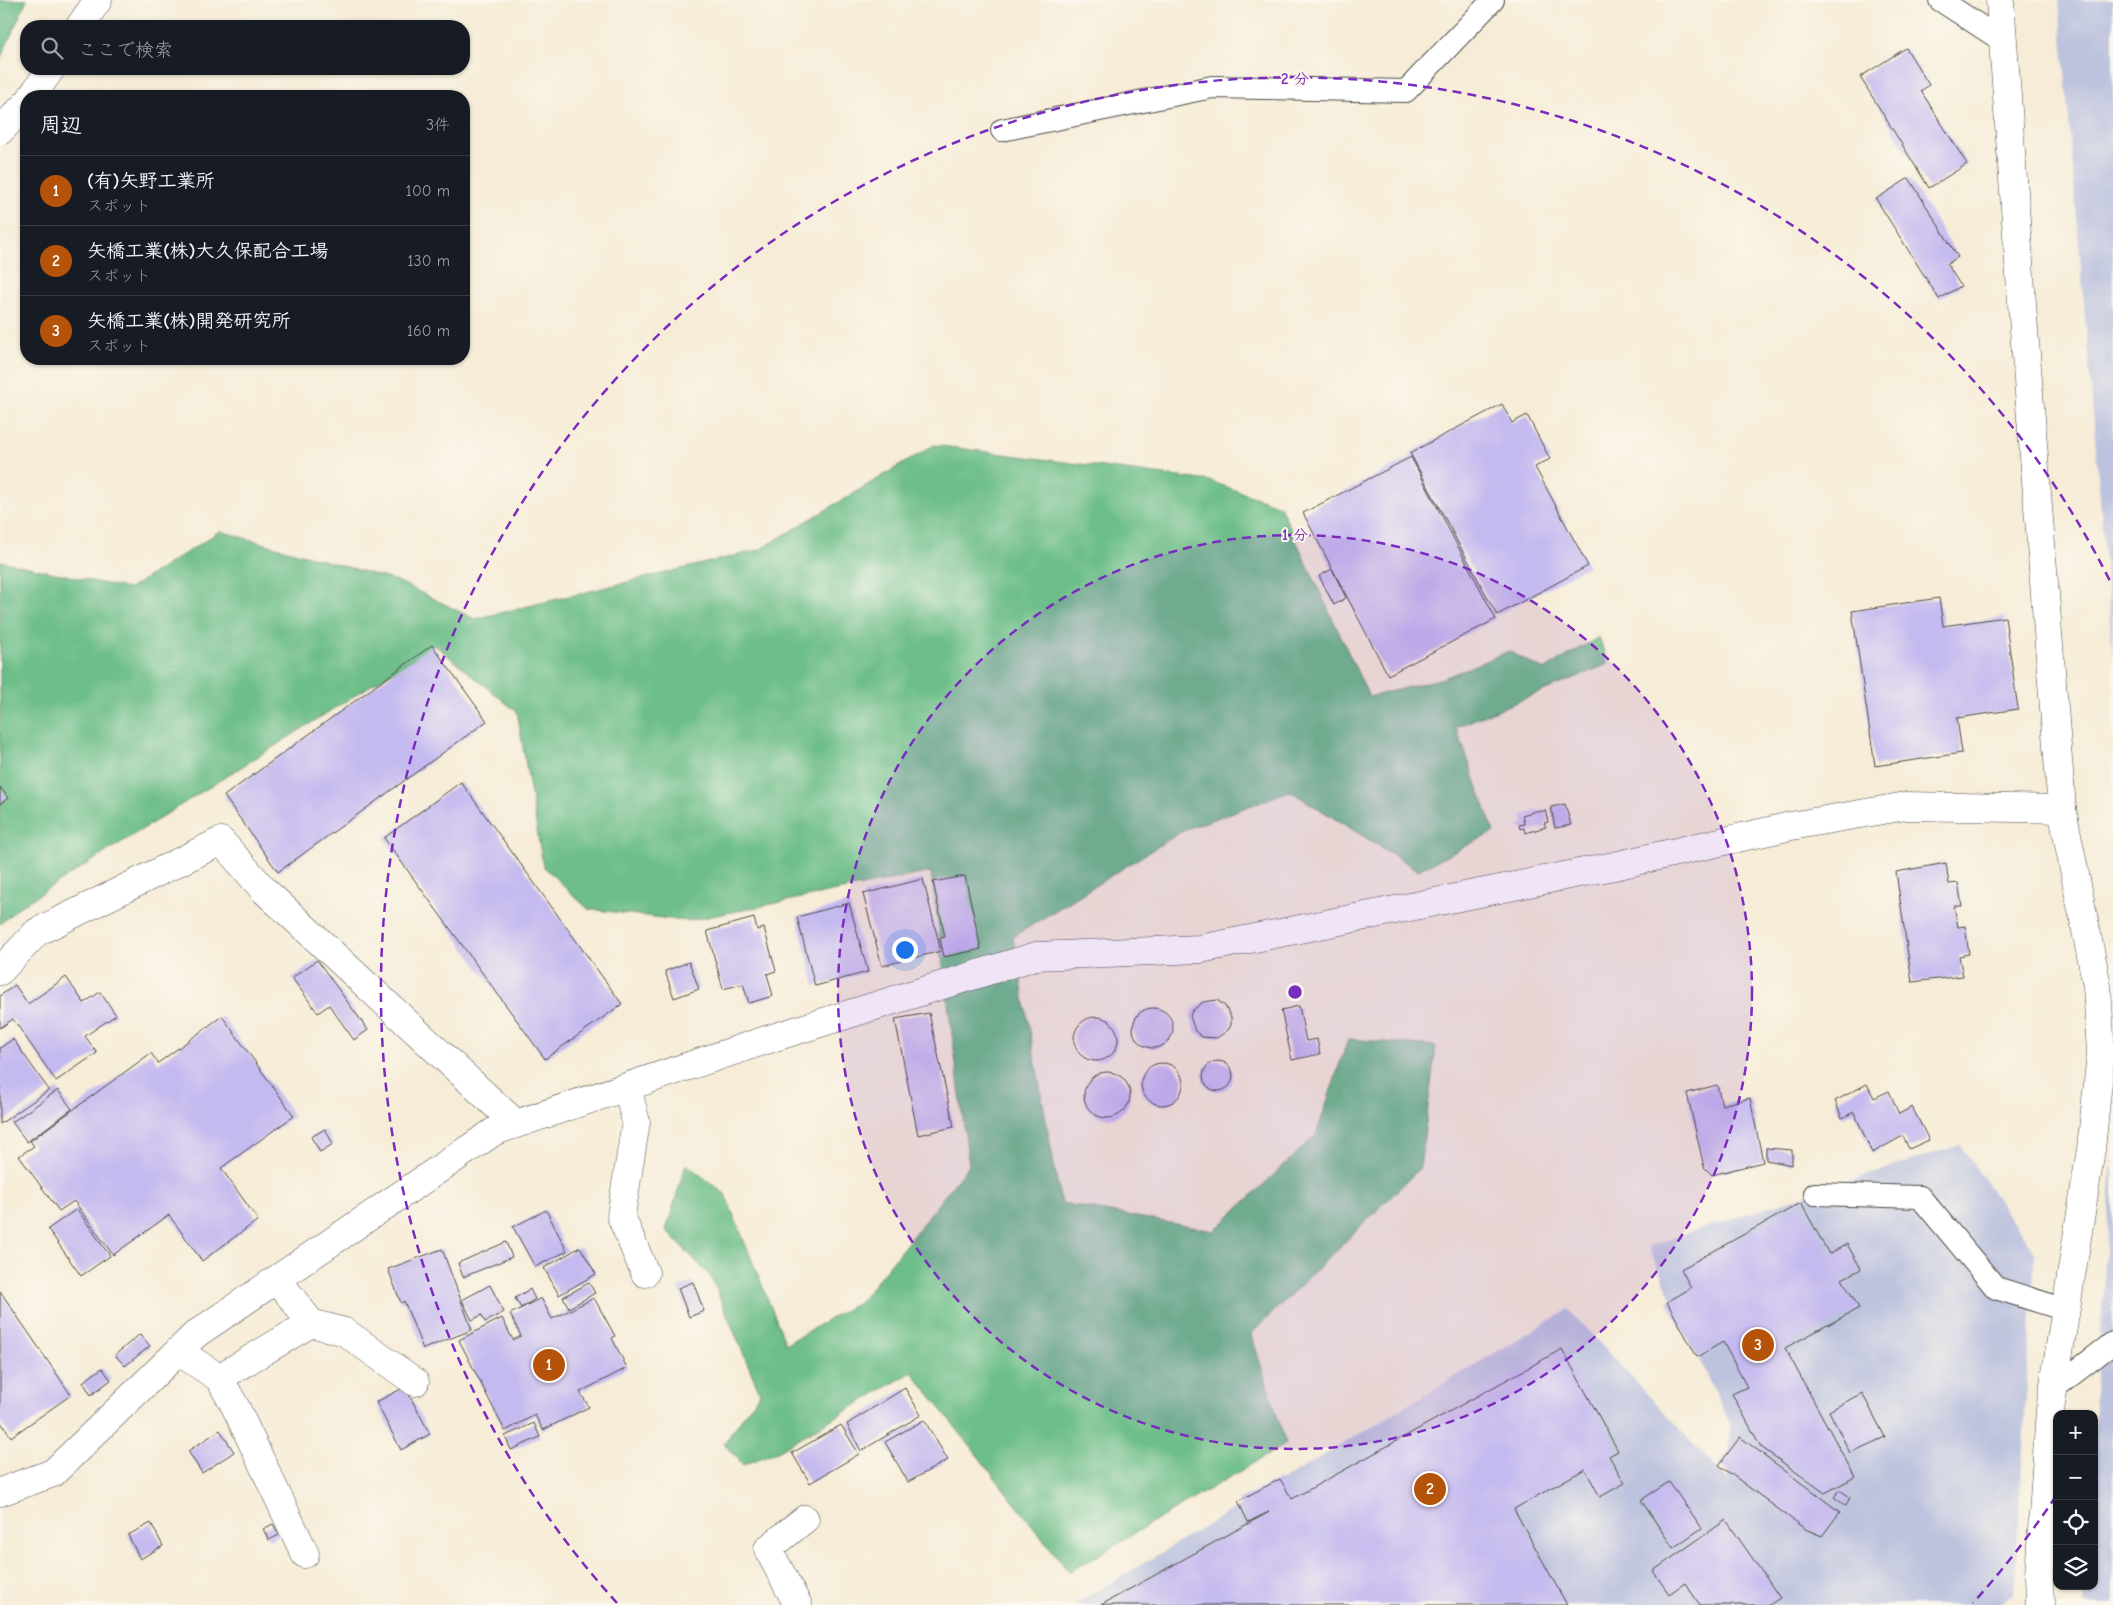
<!DOCTYPE html>
<html lang="ja">
<head>
<meta charset="utf-8">
<style>
  body { margin:0; font-family:"Comic Neue","Klee One",sans-serif; background:#20242c; color:#f1f3f6 }
  .controls { position:absolute; right:15px; bottom:15px; display:grid; overflow:hidden; border-radius:10px; box-shadow:0 1px 4px #0004 }
  .controls button { width:45px; height:45px; display:grid; place-items:center; padding:0; border:0; border-bottom:1px solid #363941; background:#171b24; color:#f1f3f6; font:25px sans-serif }
  .you { position:absolute; left:904px; top:949px; width:18px; height:18px; margin:-12px; border:4px solid #fff; border-radius:50%; background:#1a73e8; box-shadow:0 0 0 8px #1a73e833 }
  .badge { display:grid; place-items:center; width:32px; height:32px; border-radius:50%; background:#b45309; color:#fff; font-size:16px; font-weight:700 }
  .pin { position:absolute; translate:-50% -50%; border:2px solid #fff; box-shadow:0 1px 5px #0006 }
  .list { margin:0; padding:0; list-style:none }
  h2 { display:flex; justify-content:space-between; align-items:center; height:65px; margin:0; padding:0 20px; font-size:21px }
  h2 small { font-size:16px; font-weight:400; color:#9ea1a6 }
  .list li { display:grid; grid-template-columns:32px 1fr auto; gap:15px; align-items:center; box-sizing:border-box; height:70px; padding:0 20px; border-top:1px solid #363941 }
  .list b { display:block; font-size:19px; white-space:nowrap }
  .list p { margin:0; font-size:16px; white-space:nowrap; color:#9ea1a6 }
  .list em { font-size:16px; font-style:normal; color:#9ea1a6 }
  .icon { flex:none; width:28px; height:28px; fill:none; stroke:currentColor; stroke-width:2; stroke-linecap:round; stroke-linejoin:round }
  .map { position:relative; flex:none; width:2113px; height:1605px; overflow:hidden }
  .search { position:absolute; background:#171b24; box-shadow:0 1px 4px #0004; left:20px; top:20px; width:450px; height:55px; display:flex; align-items:center; gap:12px; box-sizing:border-box; padding:0 18px; border-radius:20px; color:#9ea1a6; font-size:19px }
  .panel { position:absolute; background:#171b24; box-shadow:0 1px 4px #0004; left:20px; top:90px; width:450px; height:275px; border-radius:20px }
  .map>svg:first-child { display:block }
</style>
</head>
<body>
<div class="map">
<svg width="2113" height="1605" viewBox="0 0 2113 1605">
  <rect width="100%" height="100%" fill="#fbf7ec"/>
  <filter id="ink" filterUnits="userSpaceOnUse"><feTurbulence type="fractalNoise" baseFrequency=".02" numOctaves="2"/><feDisplacementMap in="SourceGraphic" scale="10" xChannelSelector="R" yChannelSelector="G"/><feConvolveMatrix kernelMatrix="1 2 1 2 8 2 1 2 1" color-interpolation-filters="sRGB"/></filter>
  <filter id="wash" filterUnits="userSpaceOnUse"><feTurbulence type="fractalNoise" baseFrequency=".0096" numOctaves="4" result="noise"/><feDisplacementMap in="SourceGraphic" scale="20" xChannelSelector="R" yChannelSelector="G"/><feGaussianBlur stdDeviation="1.12" result="paint"/><feColorMatrix in="noise" values="0 0 0 0 0 0 0 0 0 0 0 0 0 0 0 0 0 1.4 0 .05"/><feComposite in="paint" operator="in"/></filter>
  <g filter="url(#wash)">
    <rect width="100%" height="100%" fill="#f6ecd7"/>
    <path fill="#bdc3de" d="M 2059,0 L 2113,0 L 2113,657 Z
      M 1960,1145 L 2035,1253 L 2014,1593 L 1999,1605 L 1074,1605 L 1568,1309 L 1728,1481 L 1730,1425 L 1648,1246 Z
      M 2113,1151 L 2113,1605 L 2083,1605 L 2084,1586 L 2094,1586 L 2094,1421 Z"/>
    <path fill="#6dbe89" stroke="#4c745a" d="M 0,0 L 27,0 L 0,59 Z
      M 934,445 L 1210,481 L 1280,506 L 1369,697 L 1444,678 L 1509,651 L 1544,670 L 1599,637 L 1608,664 L 1456,727 L 1494,832 L 1418,870 L 1290,791 L 1184,830 L 1013,937 L 1061,1203 L 1214,1231 L 1316,1135 L 1348,1039 L 1436,1046 L 1420,1168 L 1251,1334 L 1286,1444 L 1069,1572 L 912,1372 L 776,1452 L 743,1465 L 724,1443 L 760,1393 L 711,1277 L 666,1230 L 686,1164 L 725,1194 L 786,1344 L 861,1301 L 969,1165 L 931,872 L 687,921 L 588,909 L 543,866 L 517,712 L 435,645 L 19,907 L 0,924 L 0,561 L 129,589 L 220,531 L 397,581 L 475,619 L 759,550 Z"/>
    <g id="blocks">
      <path fill="#c5baef" d="M 1906,48 L 1929,85 L 1921,91 L 1967,164 L 1929,188 L 1860,77 Z
        M 1909,178 L 1958,257 L 1947,264 L 1961,286 L 1939,299 L 1876,199 Z
        M 1502,404 L 1512,423 L 1527,415 L 1550,459 L 1535,467 L 1588,566 L 1497,615 L 1410,453 Z
        M 1411,457 L 1496,619 L 1388,675 L 1303,513 Z
        M 1332,569 L 1346,598 L 1334,605 L 1319,576 Z
        M 1939,598 L 1943,626 L 2005,617 L 2018,709 L 1957,718 L 1962,753 L 1875,766 L 1852,611 Z
        M 432,645 L 487,721 L 278,872 L 224,796 Z
        M 461,782 L 622,1004 L 545,1059 L 384,838 Z
        M 0,787 L 8,798 L 0,804 Z
        M 1565,804 L 1571,825 L 1555,828 L 1551,807 Z
        M 1540,810 L 1541,812 L 1545,810 L 1548,822 L 1544,823 L 1546,827 L 1525,833 L 1524,828 L 1520,829 L 1519,825 L 1524,824 L 1522,815 Z
        M 1946,863 L 1949,884 L 1958,883 L 1962,906 L 1954,906 L 1958,927 L 1965,926 L 1969,954 L 1959,956 L 1963,976 L 1912,982 L 1896,872 Z
        M 965,876 L 981,949 L 944,957 L 940,938 L 945,937 L 933,882 Z
        M 923,879 L 941,951 L 882,966 L 863,894 Z
        M 849,903 L 868,972 L 815,986 L 797,917 Z
        M 754,918 L 757,930 L 764,928 L 776,971 L 767,974 L 773,996 L 749,1003 L 743,984 L 723,989 L 707,931 Z
        M 317,960 L 368,1030 L 354,1040 L 329,1005 L 318,1013 L 292,978 Z
        M 689,962 L 699,989 L 674,998 L 665,971 Z
        M 66,977 L 84,1003 L 100,992 L 116,1015 L 85,1036 L 97,1053 L 56,1081 L 13,1019 L 0,1028 L 0,996 L 15,985 L 28,1004 Z
        M 1217,1000 L 1225,1006 L 1231,1017 L 1231,1025 L 1228,1030 L 1217,1038 L 1202,1037 L 1195,1031 L 1190,1016 L 1192,1011 L 1203,1002 Z
        M 1299,1006 L 1306,1041 L 1317,1039 L 1320,1054 L 1292,1060 L 1281,1010 Z
        M1133 1028a20 20 0 1 1 40 0a20 20 0 1 1-40 0Z
        M 929,1013 L 954,1127 L 918,1135 L 895,1019 Z
        M 222,1016 L 294,1116 L 221,1168 L 258,1220 L 202,1261 L 169,1215 L 113,1255 L 74,1201 L 59,1211 L 19,1156 L 34,1146 L 30,1141 L 151,1053 L 158,1063 Z
        M1074 1039a22 22 0 1 1 44 0a22 22 0 1 1-44 0Z
        M 13,1039 L 49,1090 L 0,1124 L 0,1048 Z
        M1203 1076a15 15 0 1 1 30 0a15 15 0 1 1-30 0Z
        M1141 1084a21 21 0 1 1 42 0a21 21 0 1 1-42 0Z
        M1084 1095a23 23 0 1 1 46 0a23 23 0 1 1-46 0Z
        M 1867,1084 L 1874,1098 L 1889,1091 L 1899,1114 L 1912,1107 L 1929,1140 L 1909,1149 L 1903,1136 L 1872,1153 L 1854,1112 L 1842,1118 L 1835,1101 Z
        M 1717,1085 L 1722,1105 L 1750,1098 L 1763,1162 L 1712,1175 L 1704,1167 L 1687,1093 Z
        M 58,1090 L 72,1109 L 27,1142 L 12,1122 Z
        M 325,1129 L 333,1144 L 320,1152 L 311,1137 Z
        M 1766,1148 L 1792,1150 L 1792,1165 L 1766,1160 Z
        M 1801,1203 L 1829,1254 L 1847,1244 L 1861,1269 L 1842,1279 L 1859,1308 L 1785,1348 L 1855,1477 L 1825,1493 L 1761,1447 L 1732,1394 L 1747,1387 L 1723,1342 L 1697,1357 L 1667,1302 L 1691,1288 L 1681,1269 Z
        M 77,1209 L 110,1256 L 81,1276 L 48,1229 Z
        M 546,1210 L 567,1251 L 535,1267 L 513,1227 Z
        M 506,1242 L 512,1257 L 463,1277 L 458,1263 Z
        M 580,1247 L 596,1274 L 559,1295 L 544,1268 Z
        M 442,1249 L 472,1330 L 423,1349 L 404,1301 L 401,1303 L 388,1269 Z
        M 693,1282 L 704,1311 L 689,1317 L 678,1288 Z
        M 589,1283 L 595,1293 L 569,1308 L 563,1297 Z
        M 490,1285 L 504,1312 L 485,1322 L 482,1315 L 472,1320 L 462,1300 Z
        M 530,1289 L 535,1299 L 521,1308 L 515,1298 Z
        M 0,1291 L 71,1395 L 11,1437 L 0,1421 Z
        M 541,1298 L 552,1319 L 594,1298 L 615,1336 L 612,1338 L 627,1368 L 580,1392 L 589,1407 L 543,1430 L 535,1415 L 505,1431 L 459,1340 L 502,1318 L 513,1340 L 521,1336 L 510,1314 Z
        M 140,1334 L 150,1346 L 125,1366 L 115,1355 Z
        M 1562,1349 L 1618,1451 L 1609,1456 L 1625,1483 L 1600,1497 L 1585,1469 L 1514,1509 L 1567,1605 L 1101,1605 L 1269,1512 L 1248,1522 L 1238,1501 L 1280,1479 L 1292,1499 Z
        M 102,1368 L 111,1380 L 91,1395 L 83,1382 Z
        M 405,1387 L 430,1434 L 401,1450 L 376,1402 Z
        M 905,1388 L 921,1415 L 861,1451 L 847,1424 Z
        M 1862,1393 L 1885,1437 L 1850,1453 L 1829,1411 Z
        M 924,1420 L 948,1460 L 908,1482 L 885,1442 Z
        M 534,1423 L 540,1437 L 511,1450 L 505,1436 Z
        M 841,1425 L 859,1454 L 810,1483 L 792,1453 Z
        M 220,1430 L 234,1452 L 202,1473 L 188,1451 Z
        M 1740,1437 L 1840,1512 L 1822,1536 L 1805,1529 L 1719,1465 Z
        M 1669,1482 L 1702,1528 L 1673,1548 L 1641,1500 Z
        M 1840,1490 L 1850,1497 L 1846,1506 L 1834,1497 Z
        M 1726,1520 L 1780,1598 L 1769,1605 L 1700,1605 L 1685,1583 L 1669,1594 L 1653,1571 Z
        M 151,1523 L 163,1546 L 140,1559 L 128,1535 Z
        M 273,1524 L 279,1535 L 269,1540 L 263,1529 Z"/>
    </g>
  </g>
  <g filter="url(#ink)">
    <use href="#blocks" fill-opacity="0" stroke="#494845" stroke-width="1"/>
    <g fill="none" stroke-linecap="round" stroke-linejoin="round">
      <g stroke="#494845" stroke-width="24">
        <path id="service" d="M 1940,0 L 2003,41
          M 1002,130 L 1212,87 L 1406,91 L 1493,0
          M 1815,1194 L 1920,1197 L 1996,1288 L 2066,1310
          M 2053,1389 L 2113,1343"/>
      </g>
      <g stroke="#494845" stroke-width="29">
        <path id="minor" d="M 80,26 L 98,0
          M 32,96 L 51,69
          M 0,131 L 26,104
          M 0,971 L 37,932 L 221,841 L 264,890 L 516,1124
          M 627,1087 L 636,1122 L 621,1216 L 645,1273
          M 277,1279 L 311,1323 L 345,1332 L 415,1382
          M 178,1351 L 219,1378 L 235,1406 L 305,1554
          M 219,1378 L 311,1323
          M 0,1492 L 53,1473 L 196,1334 L 495,1131 L 769,1039 L 1036,956 L 1200,949 L 1614,866 L 1791,826 L 1906,806 L 2062,809
          M 798,1605 L 768,1549 L 805,1519"/>
      </g>
      <g stroke="#494845" stroke-width="29">
        <path id="tertiary" d="M 2000,0 L 2023,317 L 2062,809 L 2097,986 L 2101,1053 L 2091,1149 L 2050,1410 L 2039,1575 L 2040,1605"/>
      </g>
      <use href="#service" stroke="#fff" stroke-width="22"/>
      <use href="#minor" stroke="#fff" stroke-width="28"/>
      <use href="#tertiary" stroke="#fff" stroke-width="28"/>
    </g>
  </g>
  <circle cx="1295" cy="992" r="457" fill="#7b2cbf" fill-opacity=".12"/>
  <g fill="none" stroke="#7b2cbf" stroke-width="2.5" stroke-dasharray="9 6">
    <circle cx="1295" cy="992" r="457"/>
    <path d="M2056 1496A913 913 0 0 1 1973 1603M617 1603A913 913 0 1 1 2112 585"/>
  </g>
  <circle cx="1295" cy="992" r="8" fill="#7b2cbf" stroke="#fbf7ec" stroke-width="2.5"/>
  <g font-size="15" text-anchor="middle" font-weight="bold" fill="#7b2cbf" stroke="#fbf7ec" stroke-width="4" stroke-linejoin="round" paint-order="stroke">
    <text x="1295" y="84">2 分</text>
    <text x="1295" y="540">1 分</text>
  </g>
</svg>
<div class="controls">
<button>+</button>
<button>−</button>
<button><svg class="icon" aria-label="locate" viewBox="0 0 24 24"><circle cx="12" cy="12" r="6"/><path d="M12 2v4M12 18v4M2 12h4M18 12h4"/></svg></button>
<button><svg class="icon" aria-label="layers" viewBox="0 0 24 24"><path d="M12 4l9 5-9 5-9-5zM3 14l9 5 9-5"/></svg></button>
</div>
<div class="you"></div>
<div class="pin badge" style="left:549px;top:1365px">1</div>
<div class="pin badge" style="left:1430px;top:1489px">2</div>
<div class="pin badge" style="left:1758px;top:1345px">3</div>
<div class="search"><svg class="icon" aria-label="search" viewBox="0 0 24 24"><circle cx="10" cy="10" r="6"/><path d="M15 15l6 6"/></svg>ここで検索</div>
<section class="panel">
<h2>周辺<small>3件</small></h2>
<ul class="list">
<li><span class="badge">1</span><div><b>(有)矢野工業所</b><p>スポット</p></div><em>100 m</em></li>
<li><span class="badge">2</span><div><b>矢橋工業(株)大久保配合工場</b><p>スポット</p></div><em>130 m</em></li>
<li><span class="badge">3</span><div><b>矢橋工業(株)開発研究所</b><p>スポット</p></div><em>160 m</em></li>
</ul>
</section>
</div>
</body>
</html>
